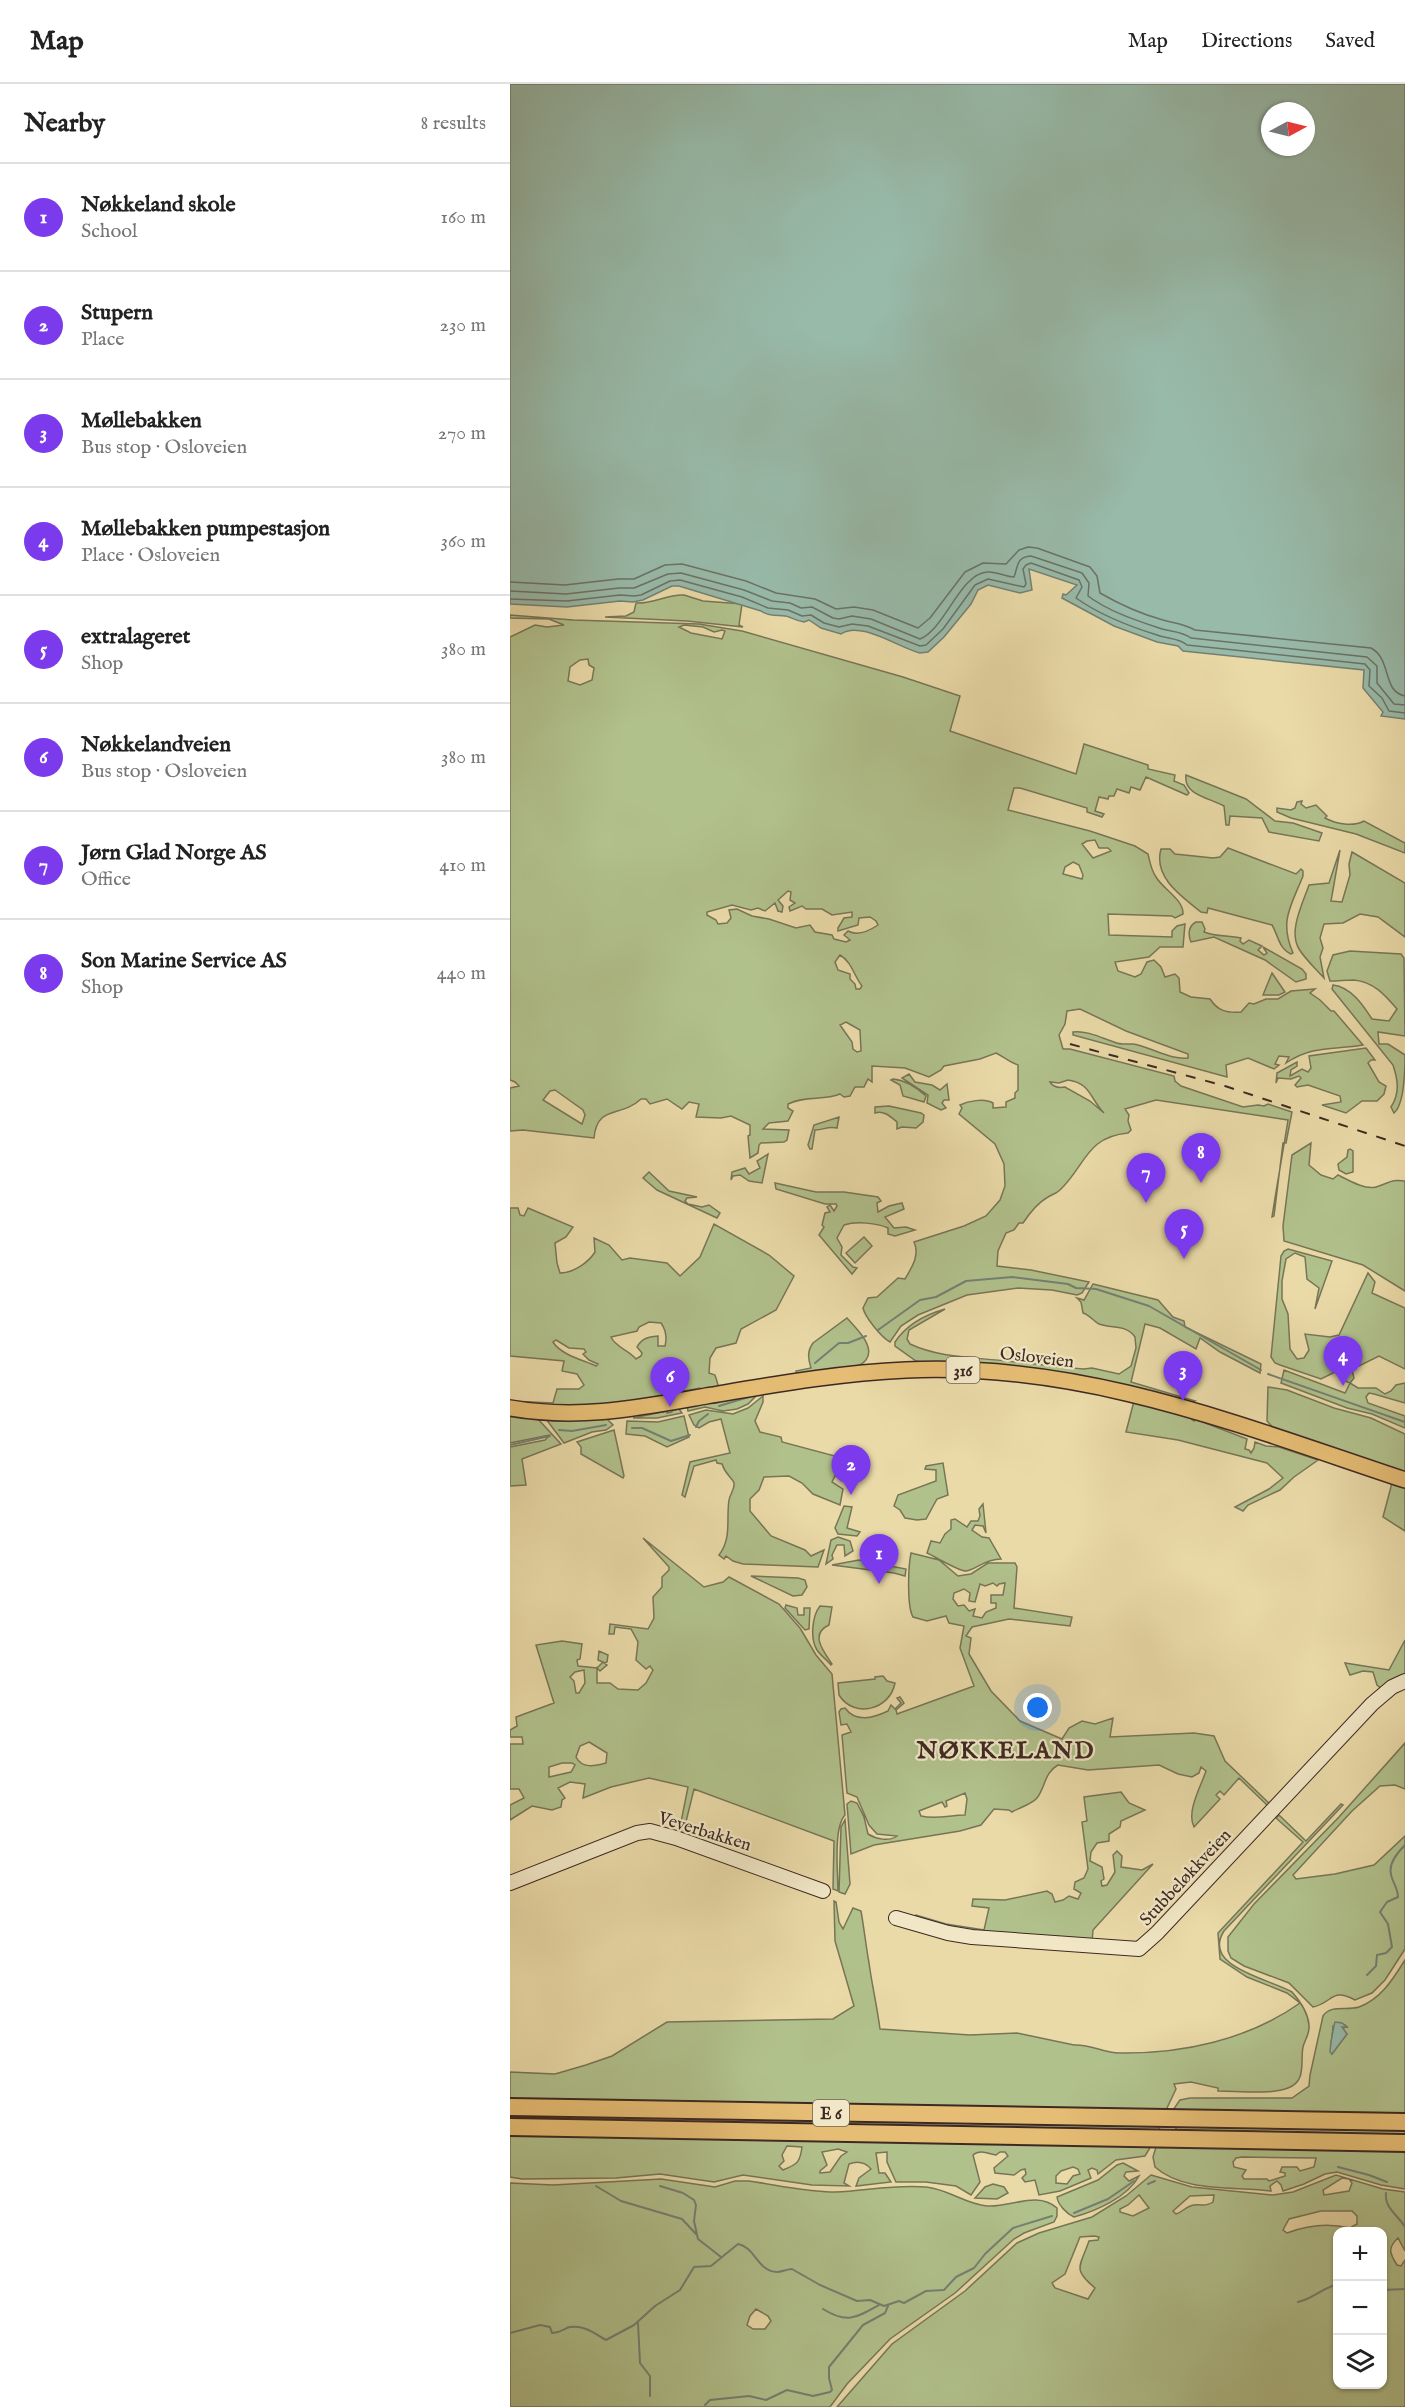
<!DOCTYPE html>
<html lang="en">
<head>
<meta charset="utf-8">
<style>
  body { margin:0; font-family:"IM FELL English",serif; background:#f2f2f2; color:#222 }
  .controls { position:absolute; right:18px; bottom:18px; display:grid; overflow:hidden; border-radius:12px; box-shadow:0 2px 4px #0004 }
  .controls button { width:54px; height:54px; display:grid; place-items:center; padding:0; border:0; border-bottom:2px solid #e0e0e0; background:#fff; color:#222; font:30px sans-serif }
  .compass { position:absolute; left:751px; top:18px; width:54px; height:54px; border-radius:50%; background:#fff; box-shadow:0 2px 4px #0004; rotate:83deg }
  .you { position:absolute; left:528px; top:1624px; width:21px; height:21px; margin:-15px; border:4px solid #fff; border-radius:50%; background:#1a73e8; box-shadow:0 0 0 9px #1a73e833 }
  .badge { display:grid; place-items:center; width:39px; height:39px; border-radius:50%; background:#7c3aed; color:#fff; font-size:20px; font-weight:700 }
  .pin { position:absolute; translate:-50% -50px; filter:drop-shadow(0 2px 3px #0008) }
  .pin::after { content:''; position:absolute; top:32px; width:21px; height:18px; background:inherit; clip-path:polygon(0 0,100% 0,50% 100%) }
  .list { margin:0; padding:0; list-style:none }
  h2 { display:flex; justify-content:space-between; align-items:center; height:78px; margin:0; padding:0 24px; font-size:26px }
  h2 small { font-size:20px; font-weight:400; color:#767676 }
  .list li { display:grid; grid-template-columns:39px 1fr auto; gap:18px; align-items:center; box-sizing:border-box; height:108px; padding:0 24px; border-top:2px solid #e0e0e0 }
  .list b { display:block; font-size:22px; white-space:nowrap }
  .list p { margin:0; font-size:20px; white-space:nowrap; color:#767676 }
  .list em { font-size:20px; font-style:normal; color:#767676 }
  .icon { flex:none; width:33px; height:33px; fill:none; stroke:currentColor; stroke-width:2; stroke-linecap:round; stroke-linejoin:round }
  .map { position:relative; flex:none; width:895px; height:2323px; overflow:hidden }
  header { display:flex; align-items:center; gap:36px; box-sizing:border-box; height:84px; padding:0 30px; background:#fff; border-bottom:2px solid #e0e0e0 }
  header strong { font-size:28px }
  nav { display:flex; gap:33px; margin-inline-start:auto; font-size:21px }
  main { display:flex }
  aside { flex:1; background:#fff }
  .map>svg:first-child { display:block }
</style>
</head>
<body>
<header>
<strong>Map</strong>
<nav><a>Map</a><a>Directions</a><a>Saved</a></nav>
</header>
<main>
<aside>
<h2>Nearby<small>8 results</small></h2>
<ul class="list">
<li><span class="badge">1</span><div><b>Nøkkeland skole</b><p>School</p></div><em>160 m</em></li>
<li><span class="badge">2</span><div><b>Stupern</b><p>Place</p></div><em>230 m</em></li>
<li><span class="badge">3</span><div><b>Møllebakken</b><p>Bus stop · Osloveien</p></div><em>270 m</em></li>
<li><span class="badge">4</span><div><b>Møllebakken pumpestasjon</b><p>Place · Osloveien</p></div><em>360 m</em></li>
<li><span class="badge">5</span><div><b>extralageret</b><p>Shop</p></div><em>380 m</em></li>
<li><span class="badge">6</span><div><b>Nøkkelandveien</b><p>Bus stop · Osloveien</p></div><em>380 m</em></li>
<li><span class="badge">7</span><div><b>Jørn Glad Norge AS</b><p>Office</p></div><em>410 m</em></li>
<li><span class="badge">8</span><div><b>Son Marine Service AS</b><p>Shop</p></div><em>440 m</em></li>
</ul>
</aside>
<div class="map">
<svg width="895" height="2323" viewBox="0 0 895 2323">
  <rect width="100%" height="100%" fill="#eadaa8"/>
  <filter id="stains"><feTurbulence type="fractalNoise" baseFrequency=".00333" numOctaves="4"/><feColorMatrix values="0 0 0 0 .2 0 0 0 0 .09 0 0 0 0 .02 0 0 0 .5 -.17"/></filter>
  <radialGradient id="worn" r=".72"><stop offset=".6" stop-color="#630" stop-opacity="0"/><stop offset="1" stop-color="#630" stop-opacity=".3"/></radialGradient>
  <path fill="#b1c18c" stroke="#787557" stroke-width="1.5" fill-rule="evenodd" d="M 174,511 L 193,517 L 232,520 L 229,541 L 233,543 L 177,537 L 95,533 L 116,532 L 124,528 L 126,519 C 144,520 157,510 174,511 Z
    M 0,531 L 63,536 L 189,540 L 232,547 L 393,593 L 450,612 L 440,647 L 566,690 L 574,660 L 638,681 L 638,685 L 665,691 L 664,697 L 674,701 L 679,709 L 677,711 L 636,693 L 630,706 L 621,703 L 619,709 L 607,705 L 604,712 L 599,712 L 598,715 L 589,713 L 585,727 L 594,730 L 592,733 L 577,728 L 577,724 L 510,704 L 504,704 L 498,726 L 580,747 L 625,762 L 638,770 C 640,778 641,786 646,793 C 653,805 674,816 673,830 L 665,834 L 662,832 L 598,830 L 599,851 L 662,853 L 662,847 L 667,842 L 675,840 L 673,863 L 650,863 L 639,873 L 605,878 L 608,887 L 625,893 L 631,890 L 637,878 L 644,876 L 651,883 L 655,893 L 665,890 L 669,894 L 670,908 L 681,913 L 700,915 C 708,927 716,929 731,928 L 739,919 L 744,920 L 756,915 L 768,915 L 781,907 L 805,905 L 800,909 L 810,916 L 821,927 L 824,927 L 853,961 C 823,966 803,961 776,979 L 779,973 L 769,972 L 765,980 L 769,981 L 764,985 L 738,974 L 716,981 L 717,993 L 563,951 L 563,948 C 576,946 592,954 604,958 C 610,961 617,960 623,960 C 641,963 660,976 678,974 L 678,970 L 616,947 L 570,925 L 557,927 L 555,940 L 549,951 L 553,965 L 560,965 L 664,992 L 665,997 L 671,1002 L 733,1023 L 748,1021 L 754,1022 L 758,1020 L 782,1028 L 776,1059 L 773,1059 L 764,1132 L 762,1133 C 767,1100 773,1068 778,1036 L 646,1016 L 615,1025 L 619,1031 L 618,1037 L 621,1046 L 618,1049 C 576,1053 576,1081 550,1106 C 547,1109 543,1110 538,1113 C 529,1118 519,1130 513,1139 L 509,1139 L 504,1146 L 496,1149 L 488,1167 L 487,1182 L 521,1186 L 579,1198 L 572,1209 L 567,1211 L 542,1206 L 508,1204 L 457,1211 L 408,1231 L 391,1242 L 380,1258 C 371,1253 355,1233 353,1224 L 358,1214 L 367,1213 L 388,1194 L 395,1195 C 402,1183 410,1171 404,1158 L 454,1142 L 476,1132 L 490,1116 L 495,1102 L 494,1080 L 485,1060 L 449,1030 L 452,1024 L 450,1021 C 458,1017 474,1014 483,1019 L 483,1024 L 496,1023 L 496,1018 L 505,1014 L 505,1009 L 508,1006 L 508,981 C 499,978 494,973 486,969 L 470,975 L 434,982 L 431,986 L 419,993 L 395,984 L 362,982 L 362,998 L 358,995 L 354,1003 L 345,1003 L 340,1012 L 334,1013 L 330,1010 C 313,1017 296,1011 278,1020 L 278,1024 L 283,1027 L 278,1037 L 259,1039 L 253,1045 L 279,1046 L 277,1056 L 274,1058 L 251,1059 L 249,1061 L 248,1069 L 240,1074 L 238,1052 L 240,1051 L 240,1041 L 221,1032 L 211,1034 L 186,1033 L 189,1020 L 179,1018 L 172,1025 L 157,1015 L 140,1020 L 136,1015 L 131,1015 C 111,1034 87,1020 84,1054 L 13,1046 L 0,1047 L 0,1004 L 9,1002 L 5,998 L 0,996 L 0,553 L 25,541 L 37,543 L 54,541 L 39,535 L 0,534 ZM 174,541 L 193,543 L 204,548 L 212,546 L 215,547 L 212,555 L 181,549 L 169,543 ZM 78,575 L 79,581 L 84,584 L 82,596 L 70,601 L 58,597 L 60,583 L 70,576 ZM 585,756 L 589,764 L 598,764 L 601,767 L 583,774 L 572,760 L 577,757 ZM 563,778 L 569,781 L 573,791 L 572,795 L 553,790 L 555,783 ZM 278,807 L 281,808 L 280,816 L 285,819 L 279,823 L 280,827 L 292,822 L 296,825 L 312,825 L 322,831 L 342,828 L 342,833 L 334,834 L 328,844 L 328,847 L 348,841 L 349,834 L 360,833 L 366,837 L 368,841 C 359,847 347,852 338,847 L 334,851 L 340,856 L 336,858 L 324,855 L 322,851 L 305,848 L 300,841 L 286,844 L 259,835 L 242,832 L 227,825 L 219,826 L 221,834 L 217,839 L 208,840 L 206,836 L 197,831 L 197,828 L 222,821 L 241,826 L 248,824 L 255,827 L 265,819 L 268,827 L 272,828 L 273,822 L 268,816 ZM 330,871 C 342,878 344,892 352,902 L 350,905 L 346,905 L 345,900 L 340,895 L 340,890 L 328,886 L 325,878 ZM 336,938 L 350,946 L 351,967 L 347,968 L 343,965 L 342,958 L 330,941 ZM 558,996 C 581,999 580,1015 594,1029 L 580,1017 L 555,1003 C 549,1004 543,1003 540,998 L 549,999 ZM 45,1006 L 73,1026 L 75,1031 L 72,1040 L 33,1016 L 40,1007 Z
    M 676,691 L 736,715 L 765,737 L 783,739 L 812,749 L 809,757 L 759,748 L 752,734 L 720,732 L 719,741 L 716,741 L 714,722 C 700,714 673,711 676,691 Z
    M 792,717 L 791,720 L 796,724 L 806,721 L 817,732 L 815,734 C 826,740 843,743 854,737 L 895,759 L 895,769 L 846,750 L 781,734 L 767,728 L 767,724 L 781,726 L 785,724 L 787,718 Z
    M 718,764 L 786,790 L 791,785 L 793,787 L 793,792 C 781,822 769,837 783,869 L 781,870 C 769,865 768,851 762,841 L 698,824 L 697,829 L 691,828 C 671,812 643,793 651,765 L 660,765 L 665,770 L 703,774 L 710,773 Z
    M 830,766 L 821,817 L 832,818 L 840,791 L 839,780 L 842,768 L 895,799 L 895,853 L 868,833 L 850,830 L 833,839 L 814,840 L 810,854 L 813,864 L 810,873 L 814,894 C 806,885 795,875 789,865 C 778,847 793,819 799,801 L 819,799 Z
    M 686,838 L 692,838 L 695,845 L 694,848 C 706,853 719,851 731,854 L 730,857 L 733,860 L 739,856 L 752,862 L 748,866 L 754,871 L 757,869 L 753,863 L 792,885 L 796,890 L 796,895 L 786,898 L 755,876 L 704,853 L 681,858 C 678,851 678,842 686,838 Z
    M 840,867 L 891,870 L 894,874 L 895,952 L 868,948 L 869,960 L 878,960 L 895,971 C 895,985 895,1020 884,1029 L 881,1023 C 890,1009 888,996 883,981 L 822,905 L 823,901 C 841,903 853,921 862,935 L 879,937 L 887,925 C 875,911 864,898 844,896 C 836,896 828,897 820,897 L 817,887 L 823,871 Z
    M 762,889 L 775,908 L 769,911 L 753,911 Z
    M 856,964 L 865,976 L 861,976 L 858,979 L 869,998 L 876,1002 L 874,1010 L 867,1017 L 852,1017 L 836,1029 L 812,1021 L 831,1018 L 830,1012 L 798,1001 L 787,1003 L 785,1001 L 791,994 L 789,992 L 781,995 L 768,994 L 766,999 L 767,989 L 787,978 L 787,982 L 781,986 L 780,992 L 792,985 L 798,988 L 801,984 L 799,972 Z
    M 399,990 L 405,998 L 422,1001 L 430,1006 L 437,1000 L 439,1016 L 434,1016 L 432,1019 L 436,1024 L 431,1026 L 417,1019 L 418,1011 L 392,994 Z
    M 383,995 C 395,996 407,1004 416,1012 L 414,1018 L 393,1012 L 390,1001 L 381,996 Z
    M 379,1022 L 411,1029 L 414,1031 L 413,1038 L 406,1044 L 392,1043 L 387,1045 L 387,1038 C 381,1033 374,1026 365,1029 L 365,1023 Z
    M 329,1033 L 327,1044 C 317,1042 314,1046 305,1046 L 302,1065 L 300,1065 L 298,1061 L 304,1041 Z
    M 801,1059 L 799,1081 L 811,1091 L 823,1095 L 828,1091 C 838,1096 855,1106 866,1103 C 880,1099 880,1095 895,1097 L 895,1207 L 853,1181 L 774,1157 L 773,1142 L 782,1071 Z
    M 840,1065 L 843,1067 L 843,1088 L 836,1090 L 829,1086 L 828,1080 L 837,1073 L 838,1066 Z
    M 258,1070 L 252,1099 L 239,1097 L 230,1091 L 223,1092 L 221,1096 L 222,1088 L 235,1084 L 239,1090 L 250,1084 L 247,1077 Z
    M 139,1088 L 159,1107 L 187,1113 L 177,1114 L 175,1117 L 178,1120 L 192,1123 L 199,1121 L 210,1129 L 207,1134 L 147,1106 L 133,1094 Z
    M 265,1099 L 306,1108 L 334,1108 L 368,1113 L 371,1117 L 367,1119 L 368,1128 L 379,1122 L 392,1119 L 394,1125 L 375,1133 L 384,1144 L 396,1143 L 405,1146 L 385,1152 L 378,1150 L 378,1144 C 367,1139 346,1137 334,1141 L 327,1154 L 332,1163 L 331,1171 L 343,1183 L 347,1184 L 342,1190 L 309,1151 L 314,1143 L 312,1141 L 315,1129 L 320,1128 L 317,1123 L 320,1121 L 324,1127 L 327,1122 L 326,1120 L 315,1120 L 266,1105 Z
    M 0,1124 L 8,1124 L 10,1131 L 14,1132 L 18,1124 L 63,1143 L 56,1153 L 45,1159 L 47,1179 L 50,1189 C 63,1189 78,1179 85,1168 L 84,1154 L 99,1161 L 112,1176 L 120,1174 L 157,1179 L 170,1192 L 190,1173 L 204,1140 L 259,1171 L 284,1192 L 266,1226 L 231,1245 L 226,1259 L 206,1264 L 200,1274 L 199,1289 L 205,1291 L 209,1304 L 193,1307 L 190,1304 L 158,1310 L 158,1314 L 103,1321 L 48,1324 L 0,1317 L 43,1319 L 47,1305 L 69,1305 L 74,1301 L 67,1290 L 52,1287 L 54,1277 L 0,1272 ZM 139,1238 L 151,1239 C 156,1246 157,1254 155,1262 L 148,1262 L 148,1252 C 138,1253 132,1254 127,1263 L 132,1269 L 131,1272 L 126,1275 C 119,1266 105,1263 101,1253 L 127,1247 L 129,1243 ZM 46,1256 L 59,1264 L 74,1265 L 76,1268 L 73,1270 L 79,1276 L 88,1280 L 86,1282 C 73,1276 51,1271 43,1258 Z
    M 354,1153 L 362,1162 L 345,1179 L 336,1169 Z
    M 778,1165 L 822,1177 L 805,1225 L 809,1204 L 797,1195 L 795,1173 L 785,1169 L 776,1175 L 772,1197 L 772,1215 L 778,1230 L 780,1265 L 787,1275 L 794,1274 L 799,1266 L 795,1250 L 820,1253 L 829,1251 L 858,1189 L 865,1198 L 862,1209 L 895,1224 L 895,1285 L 869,1272 L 849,1282 L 842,1279 L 837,1280 L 842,1286 L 844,1294 L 840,1299 L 848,1304 L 866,1304 L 875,1310 L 881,1307 L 886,1301 L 895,1299 L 895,1319 L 864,1310 L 859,1309 L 856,1313 L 858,1319 L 895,1332 L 895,1344 L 862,1330 L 837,1324 L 771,1299 L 774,1286 L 835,1309 L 840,1299 L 831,1295 L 825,1288 L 811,1295 L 770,1281 L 765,1279 L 761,1273 L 771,1172 L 774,1167 Z
    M 583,1200 L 648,1216 L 663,1233 L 674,1237 L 675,1243 L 751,1280 L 750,1289 L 710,1268 L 690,1254 L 686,1265 L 650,1244 L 635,1240 L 621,1298 L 685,1317 L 681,1319 L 406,1277 L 385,1262 L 385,1258 C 397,1240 414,1231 435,1225 L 399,1246 L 397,1255 L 400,1260 C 430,1274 463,1273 495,1277 C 522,1279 548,1283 574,1285 L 582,1284 L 609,1290 L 621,1282 L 626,1264 L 625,1253 C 616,1240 602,1245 589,1240 C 583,1237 580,1231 573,1229 L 571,1218 L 567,1214 L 574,1216 Z
    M 337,1234 C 344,1242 353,1250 357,1260 C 370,1291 307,1289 287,1291 L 286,1287 L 301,1284 C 298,1275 297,1267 303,1259 Z
    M 758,1303 L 777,1306 L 824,1324 L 861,1334 L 895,1350 L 895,1391 L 767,1348 L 757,1337 Z
    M 246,1309 L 247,1311 L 238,1320 L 227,1325 L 213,1327 L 195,1323 L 178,1327 L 177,1321 Z
    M 253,1312 L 253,1318 L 245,1337 L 250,1348 L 271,1353 L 272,1358 L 351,1379 L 347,1382 L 340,1382 L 333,1394 L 325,1392 L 322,1398 L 333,1405 L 330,1421 L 303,1410 L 292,1399 L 279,1392 L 254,1393 L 249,1406 L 240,1415 L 240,1427 L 261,1452 L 295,1466 L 301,1472 L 314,1466 L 308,1483 L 233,1480 L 223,1477 L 216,1472 L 214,1475 L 209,1471 C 222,1454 216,1436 219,1416 C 220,1410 225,1405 224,1399 C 222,1393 216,1392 212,1380 L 207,1379 L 206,1376 L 184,1382 L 175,1413 L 172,1411 L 180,1378 L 220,1369 L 211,1335 L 199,1338 L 189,1344 L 184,1341 L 179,1331 L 196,1326 L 223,1330 L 238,1324 Z
    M 624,1317 L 679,1333 L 684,1337 L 685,1335 L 737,1355 L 735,1365 L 739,1366 L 741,1369 L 744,1364 L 745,1358 L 756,1362 L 769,1363 L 808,1376 L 784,1393 L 770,1406 L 738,1421 L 733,1427 L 725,1423 L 759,1405 L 773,1394 L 757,1379 L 668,1356 L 616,1348 Z
    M 169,1325 L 172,1329 L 147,1334 L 123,1334 L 157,1327 L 157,1329 L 162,1328 L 162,1326 Z
    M 0,1330 L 27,1334 L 51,1360 L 12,1375 L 16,1401 L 0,1402 L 0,1363 L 35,1356 L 40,1351 L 0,1359 Z
    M 174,1332 L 179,1353 L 157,1363 L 135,1352 L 116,1350 L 117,1337 L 148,1338 Z
    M 36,1335 L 97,1335 L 103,1341 L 96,1346 L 82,1348 L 54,1359 Z
    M 104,1346 L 114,1392 L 113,1394 L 71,1370 L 71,1363 L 67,1358 Z
    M 433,1379 L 438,1411 L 427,1415 L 416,1435 L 407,1436 L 395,1434 L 390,1426 L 384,1422 L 388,1411 L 426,1397 L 426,1386 L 415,1385 L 416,1382 Z
    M 882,1399 L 895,1403 L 895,1447 L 873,1433 Z
    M 473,1420 L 476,1449 L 473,1442 L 465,1441 L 462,1446 L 472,1453 L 479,1454 L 491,1475 C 474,1475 466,1486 456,1487 C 448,1487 426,1473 417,1469 L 421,1457 L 430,1459 L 435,1450 L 441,1445 L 441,1436 L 445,1435 L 457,1443 L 461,1437 L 468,1437 L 470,1432 L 469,1425 Z
    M 334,1422 L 342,1423 L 337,1444 L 350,1448 L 347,1452 L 328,1450 L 325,1444 Z
    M 328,1453 L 340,1457 L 343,1467 L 335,1472 L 334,1461 L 327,1461 L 322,1471 L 323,1475 L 316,1480 L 321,1456 Z
    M 133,1454 L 194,1503 L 213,1498 L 219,1493 L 269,1520 L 290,1544 L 306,1571 L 322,1590 L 335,1731 C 323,1744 328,1789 328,1807 L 323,1805 L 324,1757 L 184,1705 L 173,1750 L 169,1748 L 178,1703 L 139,1694 L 101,1703 L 73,1714 L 75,1700 L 60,1698 L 48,1704 L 55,1714 L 52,1716 L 51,1723 L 42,1726 L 22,1722 L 0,1736 L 0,1721 L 14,1714 L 9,1705 L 0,1705 L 0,1660 L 13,1660 L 12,1653 L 0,1653 L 0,1646 L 7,1642 L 6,1633 L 44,1619 L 26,1561 L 52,1557 L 72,1560 L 70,1575 L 67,1576 L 68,1582 L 87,1584 L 93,1578 L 88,1576 L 89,1567 L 98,1571 L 97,1578 L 94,1579 L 97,1581 L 90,1587 L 87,1584 L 87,1599 L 100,1599 L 108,1605 L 128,1606 L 136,1599 L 143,1586 L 140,1582 L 136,1585 L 126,1576 L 128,1558 L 121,1545 L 105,1543 L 104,1550 L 99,1550 L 100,1540 L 138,1545 L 144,1534 L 143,1513 L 152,1503 L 152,1493 L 159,1486 L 159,1483 ZM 74,1586 L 75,1599 L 69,1609 L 66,1609 L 64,1597 L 60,1593 L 65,1588 ZM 79,1658 L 97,1669 L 96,1679 C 85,1682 72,1685 66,1673 L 70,1662 ZM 52,1679 L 62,1679 L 65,1681 L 61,1688 L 39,1693 L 39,1683 Z
    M 401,1469 L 429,1476 L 448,1492 L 461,1490 L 478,1479 L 505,1479 L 507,1483 L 504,1524 L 562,1533 L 560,1542 L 499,1535 L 462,1543 L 456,1552 L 461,1554 L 459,1570 L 481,1607 L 510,1637 L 552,1655 L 559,1644 L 572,1637 L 585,1640 L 603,1634 L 600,1653 L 684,1649 L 704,1652 L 715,1677 L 761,1721 L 759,1723 L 729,1694 L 714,1711 L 710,1707 L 706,1711 L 710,1715 L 684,1743 C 676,1728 691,1702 696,1687 L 691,1683 L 689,1689 L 682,1693 L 668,1690 L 649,1681 L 578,1686 L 548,1681 C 534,1689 536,1702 527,1714 C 522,1720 509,1724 502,1728 L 499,1726 L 484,1725 L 471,1741 L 450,1747 L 364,1761 L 341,1770 L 337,1720 L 341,1717 L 347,1719 L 354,1733 L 358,1750 C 366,1755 379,1758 387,1752 L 367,1750 L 359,1741 L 347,1713 L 337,1709 L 332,1651 L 341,1648 L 337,1640 L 331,1641 L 329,1628 L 331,1625 L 335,1624 C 346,1639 363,1634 378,1627 L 381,1621 L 385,1625 L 391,1619 L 387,1614 L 390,1613 L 394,1619 L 386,1626 L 387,1630 L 464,1602 L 450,1564 L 454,1542 L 439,1539 L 436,1532 L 417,1537 L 403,1533 C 397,1523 398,1484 401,1469 ZM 483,1499 L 487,1502 L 489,1500 L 495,1499 L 493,1511 L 481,1511 L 481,1519 L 486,1519 L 486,1524 L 476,1528 L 472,1534 L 463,1532 L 465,1525 L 459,1527 L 454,1521 L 448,1522 L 443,1515 L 444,1509 L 454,1505 L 460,1509 L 459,1517 L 465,1518 L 470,1500 L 475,1502 ZM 455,1709 L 457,1715 L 455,1731 C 440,1731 426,1736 411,1732 L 409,1727 L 432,1718 L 435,1723 L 437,1722 L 436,1717 Z
    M 349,1476 L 396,1485 L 395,1492 L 384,1489 L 322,1481 Z
    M 241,1492 L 288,1494 L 295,1496 L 297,1503 L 292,1511 L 283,1512 Z
    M 276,1521 L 287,1524 L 288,1531 L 294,1531 L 294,1524 L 300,1524 L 299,1545 L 295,1546 L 275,1524 Z
    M 310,1522 L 322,1523 L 319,1541 C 299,1550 314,1568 322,1580 L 321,1581 C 317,1576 311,1572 307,1566 C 300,1555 302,1532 310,1522 Z
    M 895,1556 L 895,1593 L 872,1605 L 867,1601 L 863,1588 L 853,1587 L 840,1591 L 835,1579 L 879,1586 Z
    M 373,1592 L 377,1597 L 385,1599 C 380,1626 344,1635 329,1611 L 328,1599 L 365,1595 L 365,1593 Z
    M 895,1659 L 895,1705 L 885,1701 L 870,1702 L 842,1727 L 783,1791 L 786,1795 L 825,1790 L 864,1781 L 895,1752 L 895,1865 L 875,1896 L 862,1909 L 845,1916 C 821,1903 823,1919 803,1923 L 779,1899 L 734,1882 L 721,1874 L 718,1867 L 718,1853 L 744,1820 L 829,1733 Z
    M 611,1708 L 619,1719 L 635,1726 L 611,1737 L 610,1743 L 599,1750 L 599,1757 L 587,1759 L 581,1768 L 580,1777 L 592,1783 L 594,1795 L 591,1797 L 592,1802 L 597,1801 L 605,1788 L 603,1771 L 607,1767 L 612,1772 L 611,1783 L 632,1786 L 643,1780 L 583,1846 L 582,1858 L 449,1847 L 403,1833 L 406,1831 L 436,1840 L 474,1846 L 479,1824 L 462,1822 L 463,1815 L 495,1816 L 537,1807 L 542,1810 L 545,1818 L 553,1816 L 559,1812 L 568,1815 L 571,1809 L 564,1805 L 565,1798 L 574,1794 L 578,1785 L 572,1738 L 577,1737 L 574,1713 Z
    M 831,1720 L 833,1721 L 817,1738 L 714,1847 C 691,1883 760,1895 782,1908 C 790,1917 798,1929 799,1941 C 800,1950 795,1955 793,1963 C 790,1978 797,1997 778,2004 C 760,2011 728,2007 708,2007 L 708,2004 L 681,1998 L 664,2000 L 666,2005 L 656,2026 L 0,2015 L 0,1988 L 45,1990 L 76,1981 L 102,1972 L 157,1938 L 323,1935 L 344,1922 L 325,1857 L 324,1817 L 326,1818 L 329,1838 L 333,1845 L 343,1824 L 351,1827 C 354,1844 356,1862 359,1879 C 362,1901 367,1922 370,1945 L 460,1951 L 507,1949 L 564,1961 C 580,1960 594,1969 609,1969 C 672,1970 738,1956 790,1919 L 777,1909 L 737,1893 L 710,1875 L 708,1849 L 793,1758 L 766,1734 L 769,1731 L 796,1757 Z
    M 335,1736 L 340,1800 L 335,1810 L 329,1808 L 331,1743 Z
    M 895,1876 L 895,2030 L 663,2026 L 670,2016 L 680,2014 L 782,2014 L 799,2002 L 800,1991 L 813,1932 C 821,1920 837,1927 849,1923 C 871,1915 883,1895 895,1876 ZM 835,1941 L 837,1943 L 832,1944 L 837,1950 L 822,1970 C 819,1961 823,1951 823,1942 Z
    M 0,2028 L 651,2040 L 648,2048 L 0,2037 Z
    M 668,2040 L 895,2044 L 895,2052 L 664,2049 Z
    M 0,2051 L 641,2062 L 635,2072 L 606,2076 L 588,2090 L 587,2086 L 582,2084 L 578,2086 L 581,2094 L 550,2107 L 529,2111 L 525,2096 L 515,2098 L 512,2094 L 516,2090 L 515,2085 L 511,2086 L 504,2091 L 485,2089 L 484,2084 L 498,2072 L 495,2068 L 490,2068 L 486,2071 C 479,2070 470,2065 463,2071 L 470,2098 L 461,2111 L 446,2102 L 416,2098 L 386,2098 L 377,2078 L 377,2068 L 366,2069 L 369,2089 L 375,2089 L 381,2098 L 346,2102 L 349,2094 L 361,2085 C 355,2078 347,2077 339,2080 L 334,2099 L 339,2102 L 302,2101 L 233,2091 L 204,2098 L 150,2090 L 106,2094 L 12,2095 L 0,2093 ZM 277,2062 L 292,2063 C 290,2078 288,2080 273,2086 L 269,2082 L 274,2077 L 272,2071 ZM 328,2065 L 337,2068 L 331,2072 L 320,2088 L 310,2089 L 310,2087 L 317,2081 L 312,2068 ZM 563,2083 L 568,2085 L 570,2090 L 563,2092 L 557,2100 L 546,2099 L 546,2092 L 551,2087 Z
    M 646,2063 L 895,2067 L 895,2105 L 871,2101 L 827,2088 L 815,2090 L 794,2100 L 773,2107 L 771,2101 L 767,2097 L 760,2102 L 761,2107 C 725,2102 674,2109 645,2083 L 643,2073 ZM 732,2073 L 806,2074 L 804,2083 L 790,2087 L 787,2083 L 772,2083 L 770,2088 L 775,2089 L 775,2092 L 759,2097 L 757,2095 L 734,2095 L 732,2092 L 736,2086 L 724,2083 L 723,2078 L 726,2074 Z
    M 613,2079 L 628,2087 L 616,2088 L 614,2092 L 619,2097 L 629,2092 C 618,2113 586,2127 564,2133 C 557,2130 548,2121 547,2113 L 588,2096 L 607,2081 Z
    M 641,2091 L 682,2103 L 763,2111 L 783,2108 L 826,2091 L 873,2105 L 895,2108 L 895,2167 L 888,2154 C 877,2164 880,2170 887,2181 L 891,2182 L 895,2176 L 895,2323 L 327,2323 L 382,2260 L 455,2207 L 507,2159 L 529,2149 L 582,2133 L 616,2112 ZM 832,2094 L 839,2095 L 842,2099 L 839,2107 L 814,2111 L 813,2106 ZM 629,2111 L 639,2124 L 623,2132 L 610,2128 L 610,2125 L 618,2121 ZM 704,2111 L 703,2118 C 696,2123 692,2120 684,2121 C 676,2122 673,2128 666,2130 L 663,2127 L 680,2112 ZM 811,2127 L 842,2127 L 847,2132 L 847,2140 L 840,2144 C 819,2139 798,2141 777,2149 L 773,2146 L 779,2135 ZM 828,2148 L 872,2148 L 872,2300 L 828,2300 ZM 584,2152 L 589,2153 L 588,2156 L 579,2157 C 570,2183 562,2185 585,2204 L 578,2215 L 545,2204 L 542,2199 L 555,2190 L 570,2153 Z
    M 151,2095 L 205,2103 L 225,2097 L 239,2097 C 267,2101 296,2108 325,2108 C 355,2107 385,2100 416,2103 C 438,2105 455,2120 477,2122 C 500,2124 527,2106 547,2124 L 547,2132 L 544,2138 L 514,2149 L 504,2155 L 445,2209 L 380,2255 L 337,2300 L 320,2323 L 0,2323 L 0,2099 L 43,2101 ZM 246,2225 L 258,2232 L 261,2237 L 255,2245 L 243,2245 L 237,2241 L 240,2232 Z
    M 483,2100 L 494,2103 L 498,2109 L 487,2115 L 465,2114 L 475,2103 Z"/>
  <path fill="#98baa9" stroke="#748073" stroke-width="1.5" fill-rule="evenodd" d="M 0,0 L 895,0 L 895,635 L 871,632 L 873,628 L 853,604 L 854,586 L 673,567 L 668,562 L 647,558 L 604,542 L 552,514 L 553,510 L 556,511 L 567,501 L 519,485 L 522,506 L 510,509 L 478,501 L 468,506 L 461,520 L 434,553 L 418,568 L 410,569 C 389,564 350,536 331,550 L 311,544 L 299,536 L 294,538 C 288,537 284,535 279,533 C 272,530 260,534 251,527 L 169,502 L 162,502 L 133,516 L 123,518 L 110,517 L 57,523 L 0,520 ZM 760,27 L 796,27 L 796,63 L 760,63 Z
    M 825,1938 L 832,1939 L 837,1943 L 832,1943 L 837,1950 L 822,1970 L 820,1968 C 820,1963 824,1940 825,1938 Z"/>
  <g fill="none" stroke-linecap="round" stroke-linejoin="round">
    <path stroke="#6b7266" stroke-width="1.5" d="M 0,498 L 55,501 L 108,495 L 124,495 L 155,481 L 172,480 L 236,497 L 266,509 L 305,515 L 326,525 L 344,523 L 363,526 L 408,544 L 420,534 L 455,488 L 473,479 L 496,480 L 509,466 L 518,463 L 527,464 L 580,483 L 587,492 L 590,509 C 609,520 631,530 653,536 C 664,539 675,540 685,546 L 861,564 C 882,575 872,608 895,612
      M 0,507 L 56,510 L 109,504 L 124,504 L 158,490 L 171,489 L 234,506 L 262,517 L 280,519 L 291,524 L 302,523 L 323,534 L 329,535 L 342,532 L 361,535 L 410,555 C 435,545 450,490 477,488 C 487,487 495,493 504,493 C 508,483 506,473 521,472 L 572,489 L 579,499 L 578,512 C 598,527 625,536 649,544 C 660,548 671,547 681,554 L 857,573 L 867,582 L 867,599 L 884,620 L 895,621
      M 0,515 L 57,517 L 110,511 L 124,512 L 131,511 L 160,497 L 170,496 L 232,513 L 258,524 L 278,526 L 292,532 L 301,531 L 314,539 L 329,543 L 342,540 L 358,542 L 410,562 L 416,561 L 433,545 L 465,501 L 478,495 L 514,503 L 516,500 L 513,485 L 516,481 L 521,479 L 569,496 L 572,503 L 566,514 C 590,531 618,542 647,551 C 657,555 669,554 677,561 L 855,580 L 860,586 L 859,602 L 872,614 L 879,627 L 895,629"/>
    <path stroke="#748073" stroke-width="2" d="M 368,1246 L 410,1216 L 426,1213 L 456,1197 L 502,1193 L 558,1200 L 566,1204 L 586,1205 L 639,1222 L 751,1286
      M 305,1279 L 329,1259 L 338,1259 L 356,1252
      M 758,1290 L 895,1338
      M 209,1322 L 242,1312
      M 186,1343 L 189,1337 L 198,1330
      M 122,1344 L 132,1344 L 161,1357 L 180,1351
      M 49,1346 L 62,1347 L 96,1341
      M 0,1361 L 40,1352
      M 857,1891 L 866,1882 L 867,1871 L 876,1869 L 882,1863 L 878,1840 L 870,1828 L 877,1818 L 888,1813 C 888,1804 882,1798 881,1790 C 878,1779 888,1768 895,1761
      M 828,2083 L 859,2091 L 877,2098
      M 638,2100 L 645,2097
      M 86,2102 L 111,2117 L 172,2135 L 186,2150
      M 150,2102 L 173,2109 L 184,2116 L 186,2121 L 184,2137 L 188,2155 L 211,2173
      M 876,2109 C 874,2124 888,2131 895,2143
      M 564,2129 L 598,2115 L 624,2097
      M 872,2206 L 895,2205
      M 788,2218 C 803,2215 812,2204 828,2200
      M 313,2225 C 337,2240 346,2234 369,2221
      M 128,2239 L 130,2279 L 140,2292 L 140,2312
      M 0,2249 L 30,2241 L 40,2243 L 42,2249 C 52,2249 54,2244 60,2243 C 74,2241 84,2249 96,2256 L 124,2241 L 145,2222 L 170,2206 L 184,2183 L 201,2182 L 228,2160 C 245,2163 248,2188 267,2188 C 272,2188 277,2185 282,2185 L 310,2201 L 347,2217 L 360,2216 L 374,2222 L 389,2217 L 394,2219 L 416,2207 L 434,2206 L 446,2193 L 464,2184 L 475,2170 L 503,2144 L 542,2132
      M 195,2321 L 200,2316 L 239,2312 L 256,2316 L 277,2306 L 303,2312 L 320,2308 L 322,2306 L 319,2294 L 319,2283 L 353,2241 L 375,2229 L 378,2222"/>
    <g stroke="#3e2922" stroke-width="16">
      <path id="secondary" d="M 0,1799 L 127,1749 L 140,1747 L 166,1754 L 313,1807
        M 386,1834 L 438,1849 L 462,1853 L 629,1865 L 647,1849 L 862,1620 L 882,1603 L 895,1597"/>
    </g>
    <g stroke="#3e2922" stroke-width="18">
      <path id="primary" d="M 0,1324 C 69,1336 128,1324 196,1312 C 262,1301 328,1289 396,1286 C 574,1278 729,1341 895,1396"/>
    </g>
    <g stroke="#3e2922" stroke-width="20">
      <path id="highway" d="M 0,2023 L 895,2038
        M 0,2043 L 895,2059"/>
    </g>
    <use href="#secondary" stroke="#f1e7c6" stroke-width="14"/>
    <use href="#primary" stroke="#e5bd74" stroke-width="15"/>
    <use href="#highway" stroke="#e5bd74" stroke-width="16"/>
    <path stroke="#3e2922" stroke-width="2" stroke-dasharray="10 10" stroke-linecap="butt" d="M 560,960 L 715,1002 L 895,1062"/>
  </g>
  <g text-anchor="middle" stroke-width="4.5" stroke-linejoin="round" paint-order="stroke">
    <g fill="#f1e7c6" stroke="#746253" stroke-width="1.5">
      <rect x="436.5" y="1273" width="33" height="26" rx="4.5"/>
      <rect x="303" y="2016" width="36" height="26" rx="4.5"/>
    </g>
    <g font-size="16" font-weight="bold" fill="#3e2922">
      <text x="453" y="1292">316</text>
      <text x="321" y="2035">E 6</text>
    </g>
    <g font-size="18" fill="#3e2922" stroke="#f1e7c6">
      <text transform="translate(527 1273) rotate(7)" y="6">Osloveien</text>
      <text transform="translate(195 1747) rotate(17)" y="6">Veverbakken</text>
      <text transform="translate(675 1793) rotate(-47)" y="6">Stubbeløkkveien</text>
    </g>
    <g font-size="24" font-weight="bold" letter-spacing="1.5" fill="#3e2922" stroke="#f1e7c6">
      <text x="496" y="1674">NØKKELAND</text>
    </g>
  </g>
  <rect width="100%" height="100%" filter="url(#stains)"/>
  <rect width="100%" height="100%" fill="url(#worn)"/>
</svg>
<div class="controls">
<button>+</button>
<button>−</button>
<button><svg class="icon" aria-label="layers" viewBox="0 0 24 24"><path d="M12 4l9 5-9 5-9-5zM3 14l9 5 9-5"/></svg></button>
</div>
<svg class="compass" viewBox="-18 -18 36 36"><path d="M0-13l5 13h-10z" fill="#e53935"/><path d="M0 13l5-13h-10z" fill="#767676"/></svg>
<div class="you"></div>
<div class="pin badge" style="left:369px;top:1500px">1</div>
<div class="pin badge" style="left:341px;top:1411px">2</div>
<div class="pin badge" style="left:673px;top:1317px">3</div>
<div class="pin badge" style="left:833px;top:1302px">4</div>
<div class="pin badge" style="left:674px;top:1175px">5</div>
<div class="pin badge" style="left:160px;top:1323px">6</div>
<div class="pin badge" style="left:636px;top:1119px">7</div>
<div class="pin badge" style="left:691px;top:1099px">8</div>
</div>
</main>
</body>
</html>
